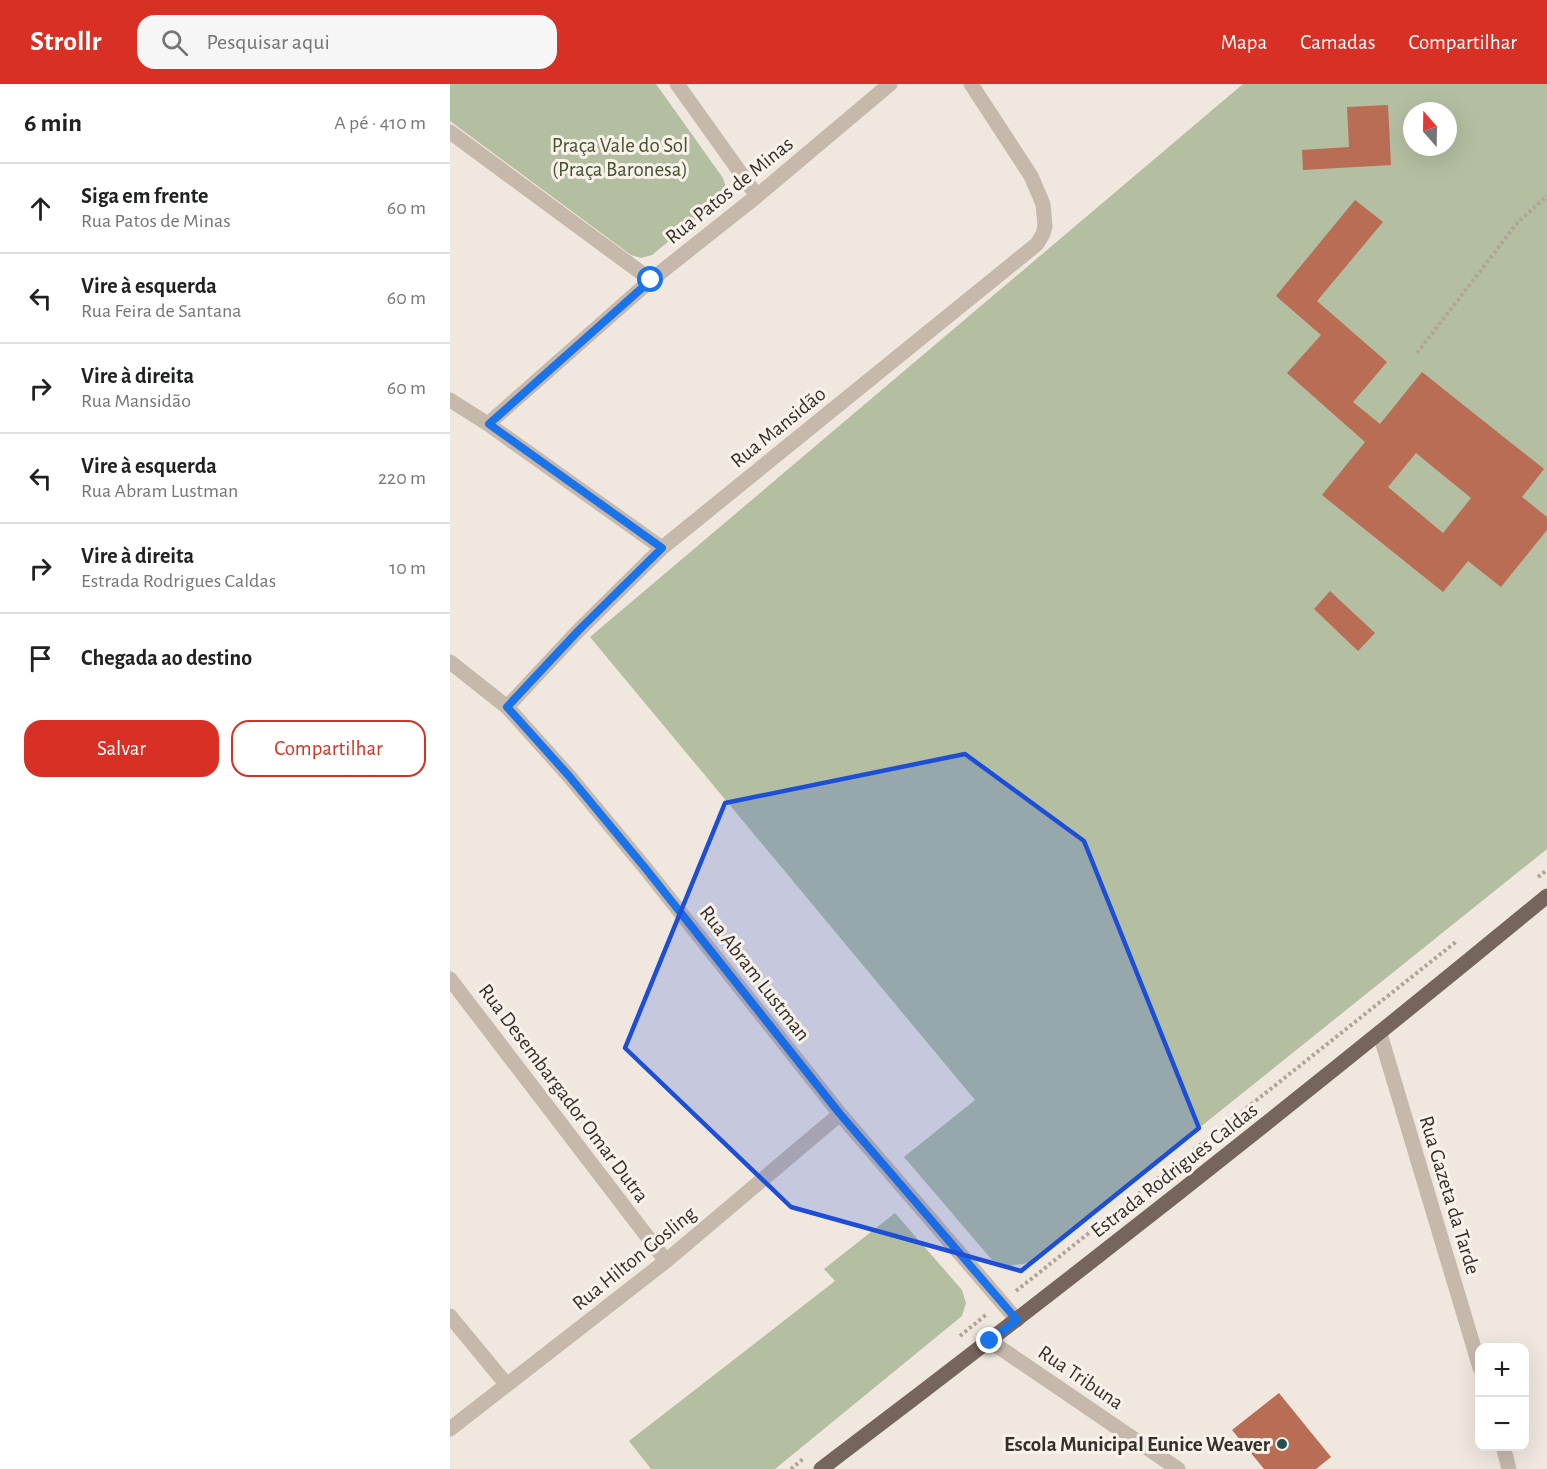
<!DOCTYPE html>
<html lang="pt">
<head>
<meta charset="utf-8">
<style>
  body { margin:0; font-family:"Alegreya Sans",sans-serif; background:#f6f6f6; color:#202124 }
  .controls { position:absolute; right:18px; bottom:18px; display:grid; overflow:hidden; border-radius:12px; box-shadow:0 6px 24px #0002 }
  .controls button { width:54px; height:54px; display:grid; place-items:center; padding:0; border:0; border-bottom:2px solid #e0e0e0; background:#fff; color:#202124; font:30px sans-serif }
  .compass { position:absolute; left:953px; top:18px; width:54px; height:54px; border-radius:50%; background:#fff; box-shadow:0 6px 24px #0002; rotate:340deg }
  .stop { position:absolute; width:18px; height:18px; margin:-14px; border:4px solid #1a73e8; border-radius:50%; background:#fff }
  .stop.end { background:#1a73e8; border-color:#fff; box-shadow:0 2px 6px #0008 }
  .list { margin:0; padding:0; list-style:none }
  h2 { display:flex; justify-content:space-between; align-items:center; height:78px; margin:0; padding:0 24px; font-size:26px }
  h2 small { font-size:20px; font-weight:400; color:#757577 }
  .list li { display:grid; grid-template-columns:39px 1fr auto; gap:18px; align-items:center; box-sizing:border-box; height:90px; padding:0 24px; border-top:2px solid #e0e0e0 }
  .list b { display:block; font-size:22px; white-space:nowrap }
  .list p { margin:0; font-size:20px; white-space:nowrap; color:#757577 }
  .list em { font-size:20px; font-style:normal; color:#757577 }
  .actions { display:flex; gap:12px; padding:18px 24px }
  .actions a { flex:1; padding:14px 0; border:2px solid #d93025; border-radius:18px; text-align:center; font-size:21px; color:#d93025 }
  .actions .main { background:#d93025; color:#fff }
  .icon { flex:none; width:33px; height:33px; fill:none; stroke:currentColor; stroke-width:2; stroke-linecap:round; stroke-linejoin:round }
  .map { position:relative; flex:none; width:1097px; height:1385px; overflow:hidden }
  header { display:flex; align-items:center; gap:36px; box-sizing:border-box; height:84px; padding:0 30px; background:#d93025; color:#fff }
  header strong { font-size:28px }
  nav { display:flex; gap:33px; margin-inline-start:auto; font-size:21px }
  .search { width:420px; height:54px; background:#f6f6f6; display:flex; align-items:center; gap:15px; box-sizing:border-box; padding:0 21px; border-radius:18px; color:#757577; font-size:22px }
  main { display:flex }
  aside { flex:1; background:#fff }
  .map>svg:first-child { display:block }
</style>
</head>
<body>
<header>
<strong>Strollr</strong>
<div class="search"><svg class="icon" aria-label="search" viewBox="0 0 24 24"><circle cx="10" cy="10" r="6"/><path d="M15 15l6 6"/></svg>Pesquisar aqui</div>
<nav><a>Mapa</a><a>Camadas</a><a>Compartilhar</a></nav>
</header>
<main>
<aside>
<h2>6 min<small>A pé · 410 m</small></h2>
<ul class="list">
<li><svg class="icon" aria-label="ahead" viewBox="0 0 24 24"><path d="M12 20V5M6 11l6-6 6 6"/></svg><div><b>Siga em frente</b><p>Rua Patos de Minas</p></div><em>60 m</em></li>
<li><svg class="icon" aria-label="left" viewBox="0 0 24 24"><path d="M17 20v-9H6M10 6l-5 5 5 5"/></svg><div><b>Vire à esquerda</b><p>Rua Feira de Santana</p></div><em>60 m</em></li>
<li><svg class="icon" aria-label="right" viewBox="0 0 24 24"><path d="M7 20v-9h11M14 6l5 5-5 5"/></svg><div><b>Vire à direita</b><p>Rua Mansidão</p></div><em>60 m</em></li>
<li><svg class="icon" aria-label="left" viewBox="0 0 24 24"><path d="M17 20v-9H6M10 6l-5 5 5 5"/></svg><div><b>Vire à esquerda</b><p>Rua Abram Lustman</p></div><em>220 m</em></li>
<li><svg class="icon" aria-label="right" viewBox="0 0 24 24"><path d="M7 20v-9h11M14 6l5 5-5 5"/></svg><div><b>Vire à direita</b><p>Estrada Rodrigues Caldas</p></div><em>10 m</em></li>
<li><svg class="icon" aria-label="arrive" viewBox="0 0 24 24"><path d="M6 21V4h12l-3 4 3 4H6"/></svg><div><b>Chegada ao destino</b></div></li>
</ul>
<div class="actions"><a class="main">Salvar</a><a>Compartilhar</a></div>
</aside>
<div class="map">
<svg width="1097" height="1385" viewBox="0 0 1097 1385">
  <rect width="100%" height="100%" fill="#f0e8df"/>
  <path fill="#b4bea0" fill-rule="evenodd" d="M 0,0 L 206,0 L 273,94 L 276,104 L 272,113 L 202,171 L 191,174 L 181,171 L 0,37 Z
    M 793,0 L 1097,0 L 1097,765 L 623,1145 L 578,1179 L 559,1182 L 542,1176 L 454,1073 L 525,1016 L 140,553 ZM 962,27 L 998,27 L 998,63 L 962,63 Z
    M 445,1129 L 512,1206 L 516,1219 L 512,1232 L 325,1385 L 201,1385 L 179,1357 L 385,1197 L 374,1185 Z"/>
  <path fill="#b96d54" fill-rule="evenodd" d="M 938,21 L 941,81 L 853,86 L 852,66 L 899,63 L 897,23 Z
    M 905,116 L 933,138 L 867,217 L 937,278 L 903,318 L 930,340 L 972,288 L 1094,385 L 1072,413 L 1097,433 L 1097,446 L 1051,503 L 1018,477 L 993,508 L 872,411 L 915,358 L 837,289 L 871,251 L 826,212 ZM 966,369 L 1021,414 L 993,449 L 938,403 Z
    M 880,507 L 925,549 L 908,567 L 864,525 Z
    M 829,1309 L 881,1373 L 866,1385 L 814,1385 L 782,1346 Z"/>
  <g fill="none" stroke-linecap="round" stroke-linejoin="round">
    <path stroke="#b3a396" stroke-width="4" stroke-dasharray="3 3" stroke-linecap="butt" d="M 967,269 L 1068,138 L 1097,112
      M 1088,793 L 1097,786
      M 566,1207 L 1007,857
      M 510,1252 L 537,1230
      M 341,1385 L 353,1375"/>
    <path stroke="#c7b8ac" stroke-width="15" d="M 227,0 L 307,112
      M 0,48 L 201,196
      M 0,316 L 38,340 L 212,464
      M 38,340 L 201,196 L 307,112 L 440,0
      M 0,578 L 57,623 L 119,692 L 196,785 L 390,1030 L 567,1236
      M 57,623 L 129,546 L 212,464 L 587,160 L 593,150 L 595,142 L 593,120 L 581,92 L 521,0
      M 0,895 L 216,1177
      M 930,950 L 1030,1284
      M 0,1232 L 56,1300
      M 540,1257 L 728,1385
      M 0,1345 L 216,1177 L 390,1030
      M 1053,1362 L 1059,1385"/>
    <path stroke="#76655d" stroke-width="15" d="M 371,1385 C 617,1199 859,1008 1097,812"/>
  </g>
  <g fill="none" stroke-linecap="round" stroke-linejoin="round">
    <path stroke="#1a73e8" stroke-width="8" d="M 201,196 L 39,340 L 212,464 L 129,546 L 57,623 L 119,692 L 196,785 L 390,1030 L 567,1236 L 540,1257"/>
  </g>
  <path fill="#1d4ed8" fill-opacity="0.2" stroke="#1d4ed8" stroke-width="4.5" stroke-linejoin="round" d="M 515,670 L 634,757 L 749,1044 L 571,1187 L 341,1123 L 175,964 L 275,719 Z"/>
  <circle fill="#245053" stroke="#f8f2eb" stroke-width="2" cx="832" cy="1360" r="6"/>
  <g text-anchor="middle" stroke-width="6" stroke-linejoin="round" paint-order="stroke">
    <g font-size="21" fill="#455230" stroke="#f8f2eb">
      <text x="170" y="68">Praça Vale do Sol<tspan x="170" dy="24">(Praça Baronesa)</tspan></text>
    </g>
    <g font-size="21" fill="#362e2a" stroke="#f8f2eb">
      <text transform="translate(279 106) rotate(-39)" y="7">Rua Patos de Minas</text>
      <text transform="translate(328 343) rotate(-39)" y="7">Rua Mansidão</text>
      <text transform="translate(305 889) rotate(52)" y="7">Rua Abram Lustman</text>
      <text transform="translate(114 1009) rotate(53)" y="7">Rua Desembargador Omar Dutra</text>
      <text transform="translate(724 1086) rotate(-38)" y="7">Estrada Rodrigues Caldas</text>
      <text transform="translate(1000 1111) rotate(73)" y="7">Rua Gazeta da Tarde</text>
      <text transform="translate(184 1174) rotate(-39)" y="7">Rua Hilton Gosling</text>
      <text transform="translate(631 1293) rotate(34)" y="7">Rua Tribuna</text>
    </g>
    <g font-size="21" font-weight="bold" fill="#362e2a" stroke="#f8f2eb" text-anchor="end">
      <text x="820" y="1367">Escola Municipal Eunice Weaver</text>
    </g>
  </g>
</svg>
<div class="controls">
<button>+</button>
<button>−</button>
</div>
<svg class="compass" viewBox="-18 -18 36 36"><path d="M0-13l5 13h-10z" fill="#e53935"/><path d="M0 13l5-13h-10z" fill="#757577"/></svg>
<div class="stop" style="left:201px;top:196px"></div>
<div class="stop end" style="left:540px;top:1257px"></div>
</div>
</main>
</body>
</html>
